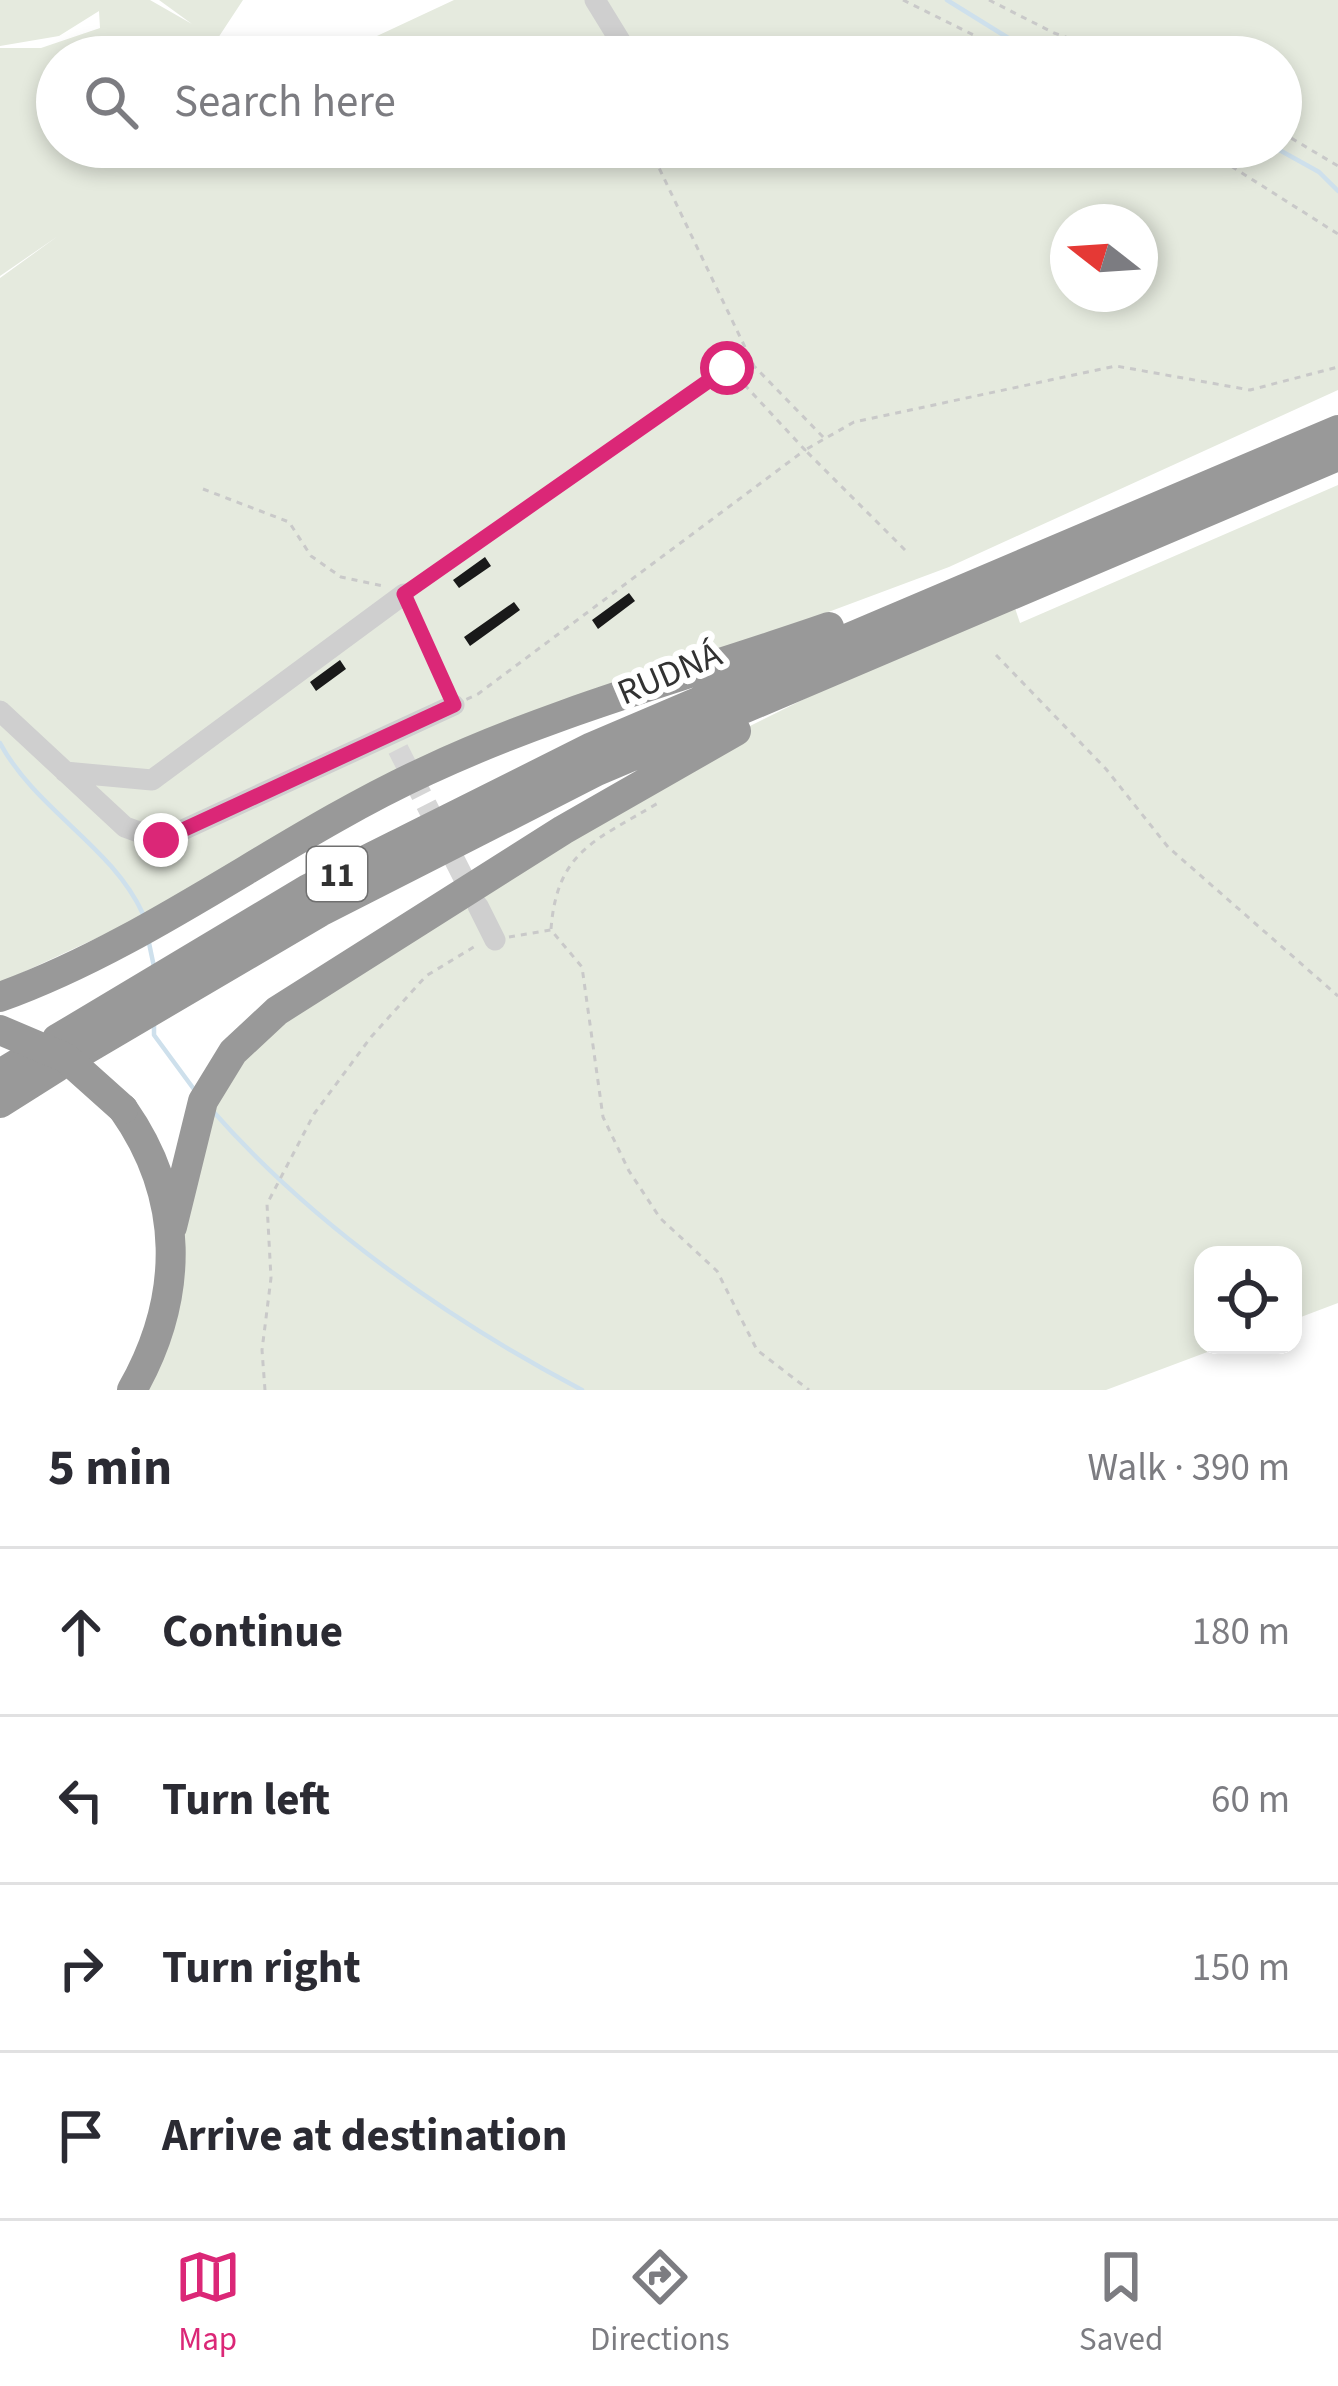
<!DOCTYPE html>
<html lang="en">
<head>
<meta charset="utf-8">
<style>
  body { margin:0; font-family:"Source Sans 3",sans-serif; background:#f2f2f3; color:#2b2b33 }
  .controls { position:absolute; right:36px; bottom:36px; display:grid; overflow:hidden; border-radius:24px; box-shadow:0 6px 18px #0003 }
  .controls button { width:108px; height:108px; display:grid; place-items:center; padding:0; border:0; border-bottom:3px solid #e1e1e2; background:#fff; color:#2b2b33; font:60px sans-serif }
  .compass { position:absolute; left:1050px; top:204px; width:108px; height:108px; border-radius:50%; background:#fff; box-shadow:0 6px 18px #0003; rotate:287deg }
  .stop { position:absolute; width:36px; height:36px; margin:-27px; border:9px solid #db2777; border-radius:50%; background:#fff }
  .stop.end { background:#db2777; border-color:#fff; box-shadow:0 3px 12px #0008 }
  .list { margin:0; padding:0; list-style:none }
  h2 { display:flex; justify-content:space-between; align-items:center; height:156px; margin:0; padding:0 48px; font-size:51px }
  h2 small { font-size:39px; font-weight:400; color:#7c7c81 }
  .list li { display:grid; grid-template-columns:78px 1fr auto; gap:36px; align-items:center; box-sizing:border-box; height:168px; padding:0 48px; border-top:3px solid #e1e1e2 }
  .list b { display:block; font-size:45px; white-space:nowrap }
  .list em { font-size:39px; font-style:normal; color:#7c7c81 }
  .icon { flex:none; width:66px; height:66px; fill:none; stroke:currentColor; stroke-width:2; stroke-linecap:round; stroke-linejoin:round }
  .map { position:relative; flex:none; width:1338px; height:1390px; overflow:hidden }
  .search { position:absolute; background:#fff; box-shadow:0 6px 18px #0003; left:36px; right:36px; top:36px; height:132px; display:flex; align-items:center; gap:30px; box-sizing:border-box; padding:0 42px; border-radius:66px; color:#7c7c81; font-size:45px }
  .sheet { height:828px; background:#fff }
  nav { display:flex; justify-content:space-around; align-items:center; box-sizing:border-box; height:168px; border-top:3px solid #e1e1e2; background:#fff; font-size:33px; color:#7c7c81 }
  nav a { display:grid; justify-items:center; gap:6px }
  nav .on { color:#db2777 }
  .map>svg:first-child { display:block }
</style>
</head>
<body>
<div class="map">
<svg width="1338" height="1390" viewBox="0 0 1338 1390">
  <rect width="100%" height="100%" fill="#fff"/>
  <path fill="#e5eade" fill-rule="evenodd" d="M 0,0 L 150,0 L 192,24 L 159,0 L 243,0 L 218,38 L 239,57 L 57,57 L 57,147 L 1281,147 L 1281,57 L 332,57 L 454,0 L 1338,0 L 1338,390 L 949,567 L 404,770 L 114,930 L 0,983 L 0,278 L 58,236 L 0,276 L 0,48 L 41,48 L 100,28 L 99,11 L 59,36 L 0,46 ZM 1068,222 L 1140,222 L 1140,294 L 1068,294 Z
    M 1338,485 L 1338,1303 L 1293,1320 L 1293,1255 L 1203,1255 L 1203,1345 L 1226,1345 L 1106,1390 L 142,1390 L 173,1254 L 233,1052 L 704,749 L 1011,596 L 1020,623 Z"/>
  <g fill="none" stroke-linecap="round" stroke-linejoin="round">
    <path stroke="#cee0ec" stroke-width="4.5" d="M 947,0 L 1039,57
      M 1274,147 L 1319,172 L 1338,191
      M 0,743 C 36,810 112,846 143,914
      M 149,943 L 154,967
      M 154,1021 L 154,1035 L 196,1092
      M 211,1109 C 312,1224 447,1319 582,1390"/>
  </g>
  <path fill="#191919" d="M 485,557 L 491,566 L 459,588 L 453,580 Z
    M 629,593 L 635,601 L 598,629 L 592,620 Z
    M 514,602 L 520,610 L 470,646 L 464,637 Z
    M 340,660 L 346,669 L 316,691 L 310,682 Z"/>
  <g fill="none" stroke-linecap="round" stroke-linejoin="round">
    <path stroke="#d6d6d6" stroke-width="21" stroke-dasharray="21 10" stroke-linecap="butt" d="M 398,749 L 474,898"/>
    <path stroke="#c9c9c9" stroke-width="3" stroke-dasharray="6 6" stroke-linecap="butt" d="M 903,0 L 1018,57
      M 989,0 L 1054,33 L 1123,57
      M 1281,132 L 1338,166
      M 649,147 L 754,366 L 825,439
      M 1201,147 L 1338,234
      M 728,367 L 805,450 L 478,694 L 454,705 L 404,594 Z
      M 203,489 L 289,522 L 311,556 L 341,577 L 383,586
      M 905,550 L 805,450 L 854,422 L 1116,366 L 1250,390 L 1338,367
      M 996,655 L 1106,769 L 1168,847 L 1338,996
      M 551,929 C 557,850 597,840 658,803
      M 509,937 L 551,930 L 582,967 L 603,1117 L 629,1171 L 660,1218 L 717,1271 L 757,1350 L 809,1390
      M 265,1390 L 262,1350 L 271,1278 L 267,1204 L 314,1114 L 371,1037 L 426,976 L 477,945"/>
    <path stroke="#cfcfcf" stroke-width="21" d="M 595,0 L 630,57
      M 0,711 L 125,827 L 161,840 L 454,705
      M 65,772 L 152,780 L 404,594
      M 478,906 L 495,940"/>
    <path stroke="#999" stroke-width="30" d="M 0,997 C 150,943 281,838 426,771 C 556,710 694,674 829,627
      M 57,1039 L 308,889 L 592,747 L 1338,430
      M 80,1053 L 320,912 L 597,771 L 1338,456
      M 0,1074 L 33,1054
      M 0,1103 L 57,1067
      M 123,1109 C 185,1197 185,1297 132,1390
      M 172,1227 L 203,1101 L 233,1052 L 277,1011 L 563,830 L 736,731"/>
    <path stroke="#999" stroke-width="30" d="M 0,1030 L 66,1058 L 123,1109"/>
  </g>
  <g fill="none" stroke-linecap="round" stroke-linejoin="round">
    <path stroke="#db2777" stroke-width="15" d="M 161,840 L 454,705 L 404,594 L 727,368"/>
  </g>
  <g text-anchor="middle" stroke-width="12" stroke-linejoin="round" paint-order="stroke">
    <rect fill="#fff" stroke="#707070" stroke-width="3" x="307" y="847" width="60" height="54" rx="9"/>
    <g font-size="33" font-weight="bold" fill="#323232">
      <text x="337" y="886">11</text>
    </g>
    <g font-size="36" fill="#323232" stroke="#fff">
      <text transform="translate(669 672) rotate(-23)" y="13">RUDNÁ</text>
    </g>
  </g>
</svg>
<div class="controls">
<button><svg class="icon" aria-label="locate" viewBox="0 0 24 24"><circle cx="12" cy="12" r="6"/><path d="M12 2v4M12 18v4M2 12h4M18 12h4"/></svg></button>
</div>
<svg class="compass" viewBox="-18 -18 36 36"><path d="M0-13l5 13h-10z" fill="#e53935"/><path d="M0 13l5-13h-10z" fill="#7c7c81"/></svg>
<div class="stop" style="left:727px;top:368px"></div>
<div class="stop end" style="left:161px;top:840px"></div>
<div class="search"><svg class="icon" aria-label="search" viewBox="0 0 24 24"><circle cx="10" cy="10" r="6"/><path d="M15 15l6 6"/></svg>Search here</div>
</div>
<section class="sheet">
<h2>5 min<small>Walk · 390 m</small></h2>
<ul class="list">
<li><svg class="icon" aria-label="ahead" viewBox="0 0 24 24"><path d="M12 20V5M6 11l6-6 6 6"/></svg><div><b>Continue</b></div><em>180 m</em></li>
<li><svg class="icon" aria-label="left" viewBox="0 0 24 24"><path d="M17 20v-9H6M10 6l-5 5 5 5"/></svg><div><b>Turn left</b></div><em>60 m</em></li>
<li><svg class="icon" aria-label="right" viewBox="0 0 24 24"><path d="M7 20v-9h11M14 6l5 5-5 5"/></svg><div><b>Turn right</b></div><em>150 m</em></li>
<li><svg class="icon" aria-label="arrive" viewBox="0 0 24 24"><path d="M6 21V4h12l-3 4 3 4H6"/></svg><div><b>Arrive at destination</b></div></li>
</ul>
</section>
<nav>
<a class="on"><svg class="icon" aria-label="map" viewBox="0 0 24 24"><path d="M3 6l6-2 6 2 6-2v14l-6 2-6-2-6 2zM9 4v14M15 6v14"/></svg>Map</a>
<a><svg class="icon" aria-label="directions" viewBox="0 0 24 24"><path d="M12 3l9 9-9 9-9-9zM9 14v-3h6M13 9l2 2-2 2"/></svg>Directions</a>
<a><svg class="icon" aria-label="saved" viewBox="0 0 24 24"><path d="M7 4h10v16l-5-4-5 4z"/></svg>Saved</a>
</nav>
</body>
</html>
